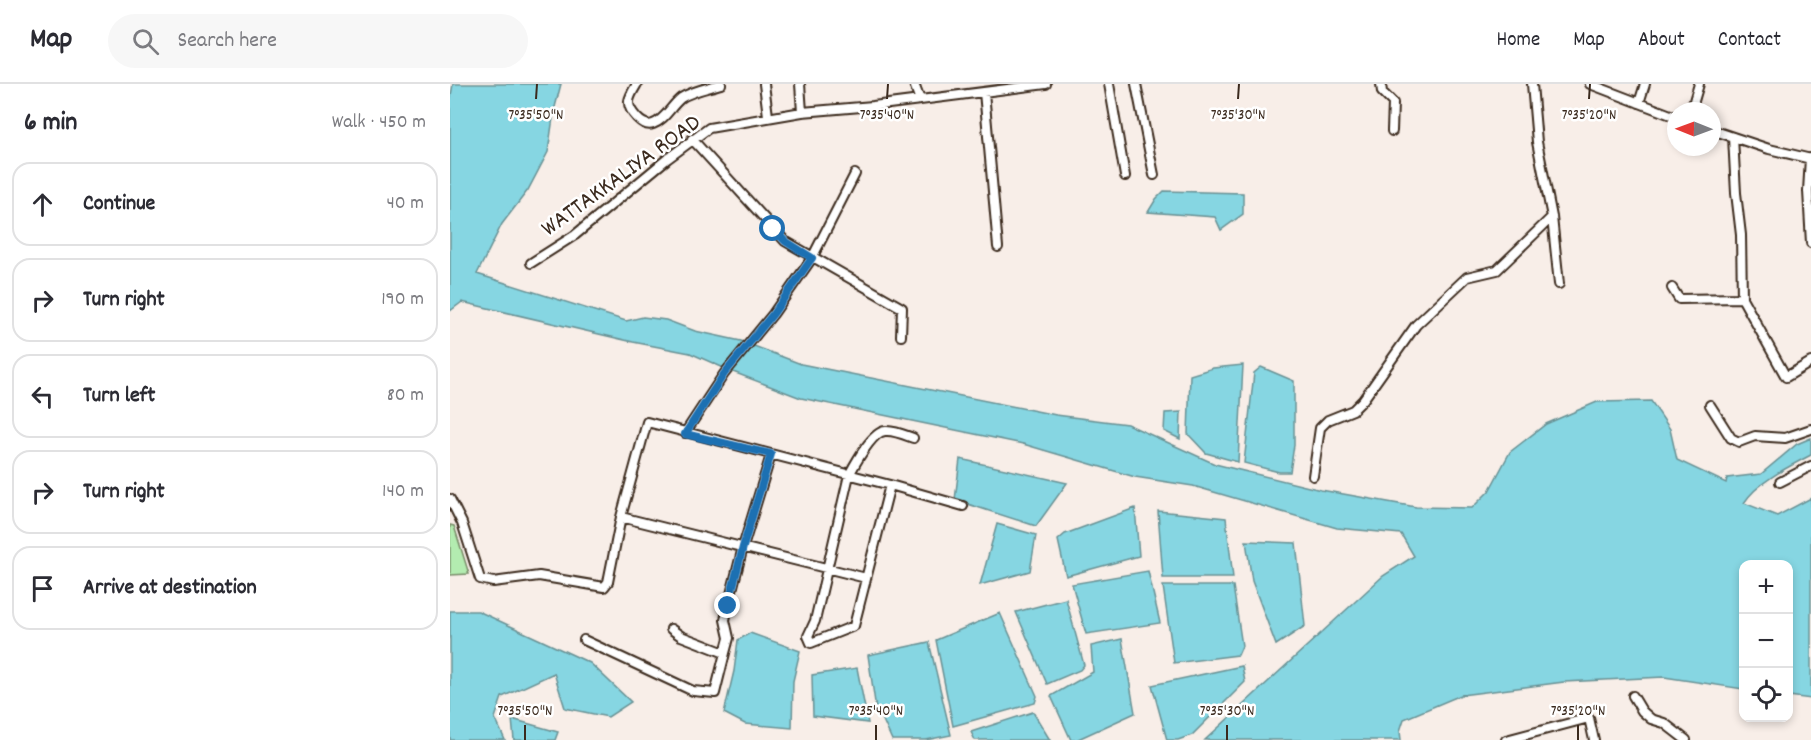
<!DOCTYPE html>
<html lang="en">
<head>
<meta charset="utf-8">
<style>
  body { margin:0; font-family:Dekko,sans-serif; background:#f7f7f7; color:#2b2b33 }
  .controls { position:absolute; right:18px; bottom:18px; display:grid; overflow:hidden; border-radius:12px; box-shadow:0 3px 9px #0003 }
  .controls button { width:54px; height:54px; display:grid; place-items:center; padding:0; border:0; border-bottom:2px solid #e1e1e2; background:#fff; color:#2b2b33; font:30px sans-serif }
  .compass { position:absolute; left:1217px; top:18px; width:54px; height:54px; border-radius:50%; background:#fff; box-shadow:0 3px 9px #0003; rotate:271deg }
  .stop { position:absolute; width:18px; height:18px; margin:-14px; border:4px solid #1f6fb2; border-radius:50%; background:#fff }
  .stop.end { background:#1f6fb2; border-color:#fff; box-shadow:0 2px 6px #0008 }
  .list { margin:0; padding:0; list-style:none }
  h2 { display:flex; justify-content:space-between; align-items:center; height:78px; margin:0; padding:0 24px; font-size:26px }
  h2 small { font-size:20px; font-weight:400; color:#7c7c81 }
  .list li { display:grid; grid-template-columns:39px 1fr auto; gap:18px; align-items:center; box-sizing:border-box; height:84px; margin:0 12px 12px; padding:0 12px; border:2px solid #e1e1e2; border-radius:18px }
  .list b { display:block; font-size:22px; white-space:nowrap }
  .list em { font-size:20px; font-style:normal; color:#7c7c81 }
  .icon { flex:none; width:33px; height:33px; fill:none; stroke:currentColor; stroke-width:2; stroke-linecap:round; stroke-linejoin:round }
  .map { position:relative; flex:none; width:1361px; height:656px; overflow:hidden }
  header { display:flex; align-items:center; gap:36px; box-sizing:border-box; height:84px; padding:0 30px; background:#fff; border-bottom:2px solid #e1e1e2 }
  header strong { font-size:28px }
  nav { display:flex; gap:33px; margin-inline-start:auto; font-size:21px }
  .search { width:420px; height:54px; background:#f7f7f7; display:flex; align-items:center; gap:15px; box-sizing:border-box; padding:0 21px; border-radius:33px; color:#7c7c81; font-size:22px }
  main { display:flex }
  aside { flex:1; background:#fff }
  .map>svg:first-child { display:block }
</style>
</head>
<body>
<header>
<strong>Map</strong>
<div class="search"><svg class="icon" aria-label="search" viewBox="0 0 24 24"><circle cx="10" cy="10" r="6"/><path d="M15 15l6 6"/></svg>Search here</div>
<nav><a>Home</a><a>Map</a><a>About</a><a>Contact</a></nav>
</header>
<main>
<aside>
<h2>6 min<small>Walk · 450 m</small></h2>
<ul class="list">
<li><svg class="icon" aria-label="ahead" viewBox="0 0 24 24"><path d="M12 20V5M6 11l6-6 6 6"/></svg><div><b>Continue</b></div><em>40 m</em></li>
<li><svg class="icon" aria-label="right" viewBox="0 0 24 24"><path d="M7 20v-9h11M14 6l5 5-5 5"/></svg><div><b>Turn right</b></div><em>190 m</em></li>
<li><svg class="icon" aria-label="left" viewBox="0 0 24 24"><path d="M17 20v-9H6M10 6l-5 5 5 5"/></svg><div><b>Turn left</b></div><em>80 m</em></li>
<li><svg class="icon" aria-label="right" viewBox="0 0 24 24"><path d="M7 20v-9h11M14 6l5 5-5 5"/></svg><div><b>Turn right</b></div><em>140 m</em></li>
<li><svg class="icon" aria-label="arrive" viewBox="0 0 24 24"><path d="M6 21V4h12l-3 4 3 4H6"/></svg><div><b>Arrive at destination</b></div></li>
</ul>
</aside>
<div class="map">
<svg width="1361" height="656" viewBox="0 0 1361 656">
  <rect width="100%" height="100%" fill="#f8eee8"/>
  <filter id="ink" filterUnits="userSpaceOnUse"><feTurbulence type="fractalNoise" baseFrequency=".0167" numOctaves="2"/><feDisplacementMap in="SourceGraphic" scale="12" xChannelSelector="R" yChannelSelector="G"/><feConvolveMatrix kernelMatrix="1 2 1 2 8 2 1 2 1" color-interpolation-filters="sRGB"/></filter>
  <g filter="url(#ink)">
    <path fill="#b3ecb0" stroke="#778b67" stroke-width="1.5" d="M 0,441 L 4,442 L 19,490 L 0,491 Z"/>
    <path fill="#86d6e2" stroke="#689194" stroke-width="1.5" d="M 3,0 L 111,0 L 104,27 L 98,68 L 78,106 L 52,140 L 27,190 L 176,237 L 193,233 L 216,236 L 245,247 L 291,257 L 351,280 L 606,331 L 677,340 L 765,380 L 871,406 L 966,423 L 1022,424 L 1039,407 L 1060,368 L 1096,340 L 1147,318 L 1201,317 L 1220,345 L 1227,376 L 1276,399 L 1277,394 L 1311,390 L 1347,360 L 1361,354 L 1361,371 C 1340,382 1307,398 1294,419 L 1327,432 L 1361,414 L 1361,615 L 1339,612 L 1338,480 L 1294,480 L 1293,605 L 1214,593 L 1114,598 L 1011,611 L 954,635 L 950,647 L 951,656 L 755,656 L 933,492 L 964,472 L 951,450 L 887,444 L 743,402 L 685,393 L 573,360 L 351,314 L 283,288 L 240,269 L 183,258 L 12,218 L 0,227 L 0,17 Z
      M 714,107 L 793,109 L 793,130 L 771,146 L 765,133 L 698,128 L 706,115 Z
      M 793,281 L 788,378 L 756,369 L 738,350 L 740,291 L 763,284 Z
      M 811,283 L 844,297 L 844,361 L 840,388 L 829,388 L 794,379 L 804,289 Z
      M 731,328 L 730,355 L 714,347 L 715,329 Z
      M 510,375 L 617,399 L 586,442 L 505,416 Z
      M 685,424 L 689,472 L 616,492 L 608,456 L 615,450 Z
      M 708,427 L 776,434 L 783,494 L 713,494 Z
      M 547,440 L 586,451 L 580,487 L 530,501 Z
      M 796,457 L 846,459 L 855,542 L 826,561 L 802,497 Z
      M 698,487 L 710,539 L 636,550 L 622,500 Z
      M 713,502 L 783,502 L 792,562 L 788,571 L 724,579 Z
      M 616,515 L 634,581 L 630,586 L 597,600 L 566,528 Z
      M 0,527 L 28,527 L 140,579 L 181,618 L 158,633 L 115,624 L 104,589 L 52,613 L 45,634 L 55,656 L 0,656 Z
      M 550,529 L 587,612 L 585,619 L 503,642 L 486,556 Z
      M 300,549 L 350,567 L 343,597 L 342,644 L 295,640 L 274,629 L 284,587 L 288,556 Z
      M 672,555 L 685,629 L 626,656 L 621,656 L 601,612 L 643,588 L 641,562 Z
      M 479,558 L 501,651 L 476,656 L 442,656 L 432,634 L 427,632 L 418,571 Z
      M 792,582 L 795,598 L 742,651 L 728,656 L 717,656 L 702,601 Z
      M 407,584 L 418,639 L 363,632 L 362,591 Z
      M 583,628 L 600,656 L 525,656 L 521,648 Z
      M 62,635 L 108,648 L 105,656 L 64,656 Z"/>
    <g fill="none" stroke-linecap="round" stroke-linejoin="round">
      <g stroke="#3b2a1e" stroke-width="12">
        <path id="street" d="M 187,0 C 184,5 180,11 179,17 C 178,27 193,44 203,40 C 215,36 221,22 231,14 C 241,7 258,4 271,0
          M 314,0 L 318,32
          M 350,0 L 352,28
          M 464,0 L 470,16
          M 659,0 L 675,92
          M 686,0 L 704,91
          M 931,0 L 932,8 L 943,19 L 942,47
          M 1082,0 L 1087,58 L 1102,133 L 1109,200
          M 1140,0 L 1226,33
          M 534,8 L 548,163
          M 1189,19 L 1195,0
          M 1241,27 L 1249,0
          M 1262,46 L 1319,65 L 1361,75
          M 1283,53 L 1286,109 L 1291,151 L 1292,214 L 1336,293 L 1361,278
          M 242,55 L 335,157 L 452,224 L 451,252
          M 1360,74 L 1358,107 L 1361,159
          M 81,179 L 125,151 L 217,75 L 259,44 L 352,28 L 423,22 L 596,0
          M 1222,204 L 1229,215 L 1292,214
          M 1260,321 L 1281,354 L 1289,358 L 1305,352 L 1335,354 L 1361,345
          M 235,349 L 274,290 L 323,230 L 362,174 L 405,90
          M 863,392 L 870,344 L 878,336 L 903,326 L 913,316 L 966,241 L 1017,193 L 1047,186 L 1102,133
          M 1330,398 L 1361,382
          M 440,401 L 404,542 L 361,559 L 358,552 L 365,537 L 399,391 C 405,380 422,348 435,347 C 444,346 455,351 463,354
          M 0,415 L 12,439 L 30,495 L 43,498 L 89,492 L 154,503 L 158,498 L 171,433 L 197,338 L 440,401 L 513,422
          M 171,433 L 416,494
          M 221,545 L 231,552 L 275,569 L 279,554 L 275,536 L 278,522 L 293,463 L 321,371
          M 134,556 L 243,607 L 265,609 L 275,569
          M 1183,612 L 1192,627 L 1201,635 L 1214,639 L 1236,656
          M 1056,656 L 1139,634 L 1144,656"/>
      </g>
      <use href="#street" stroke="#fff" stroke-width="8"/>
    </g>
  </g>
  <g fill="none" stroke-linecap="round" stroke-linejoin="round" filter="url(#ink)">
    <path stroke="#1f6fb2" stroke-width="8" d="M 278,522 L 293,463 L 321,370 L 235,350 L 274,290 L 323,230 L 362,174 L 335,157 L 323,145"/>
  </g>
  <path fill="none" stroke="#3b2a1e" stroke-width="2" d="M 86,15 L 87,0M 437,15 L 438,0M 788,15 L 789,0M 1139,15 L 1140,0M 75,656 L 75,641M 426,656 L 426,641M 777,656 L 777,641M 1128,656 L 1128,641"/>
  <g text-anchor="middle" stroke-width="5" stroke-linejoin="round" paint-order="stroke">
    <g font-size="24" fill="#3b2a1e" stroke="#fff">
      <text transform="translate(170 90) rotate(-36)" y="8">WATTAKKALIYA ROAD</text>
    </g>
  </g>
  <g font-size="15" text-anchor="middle" fill="#3b2a1e" stroke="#fff" stroke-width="5" stroke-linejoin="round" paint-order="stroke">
    <text x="86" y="35">7°35'50"N</text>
    <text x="437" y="35">7°35'40"N</text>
    <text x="788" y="35">7°35'30"N</text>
    <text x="1139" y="35">7°35'20"N</text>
    <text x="75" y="631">7°35'50"N</text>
    <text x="426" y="631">7°35'40"N</text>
    <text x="777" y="631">7°35'30"N</text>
    <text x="1128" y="631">7°35'20"N</text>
  </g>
</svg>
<div class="controls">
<button>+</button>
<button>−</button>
<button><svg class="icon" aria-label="locate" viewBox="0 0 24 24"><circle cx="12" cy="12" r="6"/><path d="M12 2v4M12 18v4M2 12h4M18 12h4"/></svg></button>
</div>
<svg class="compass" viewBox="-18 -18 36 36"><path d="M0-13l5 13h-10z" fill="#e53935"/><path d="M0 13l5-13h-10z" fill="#7c7c81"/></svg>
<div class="stop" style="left:323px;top:145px"></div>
<div class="stop end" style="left:278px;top:522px"></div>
</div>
</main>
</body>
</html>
